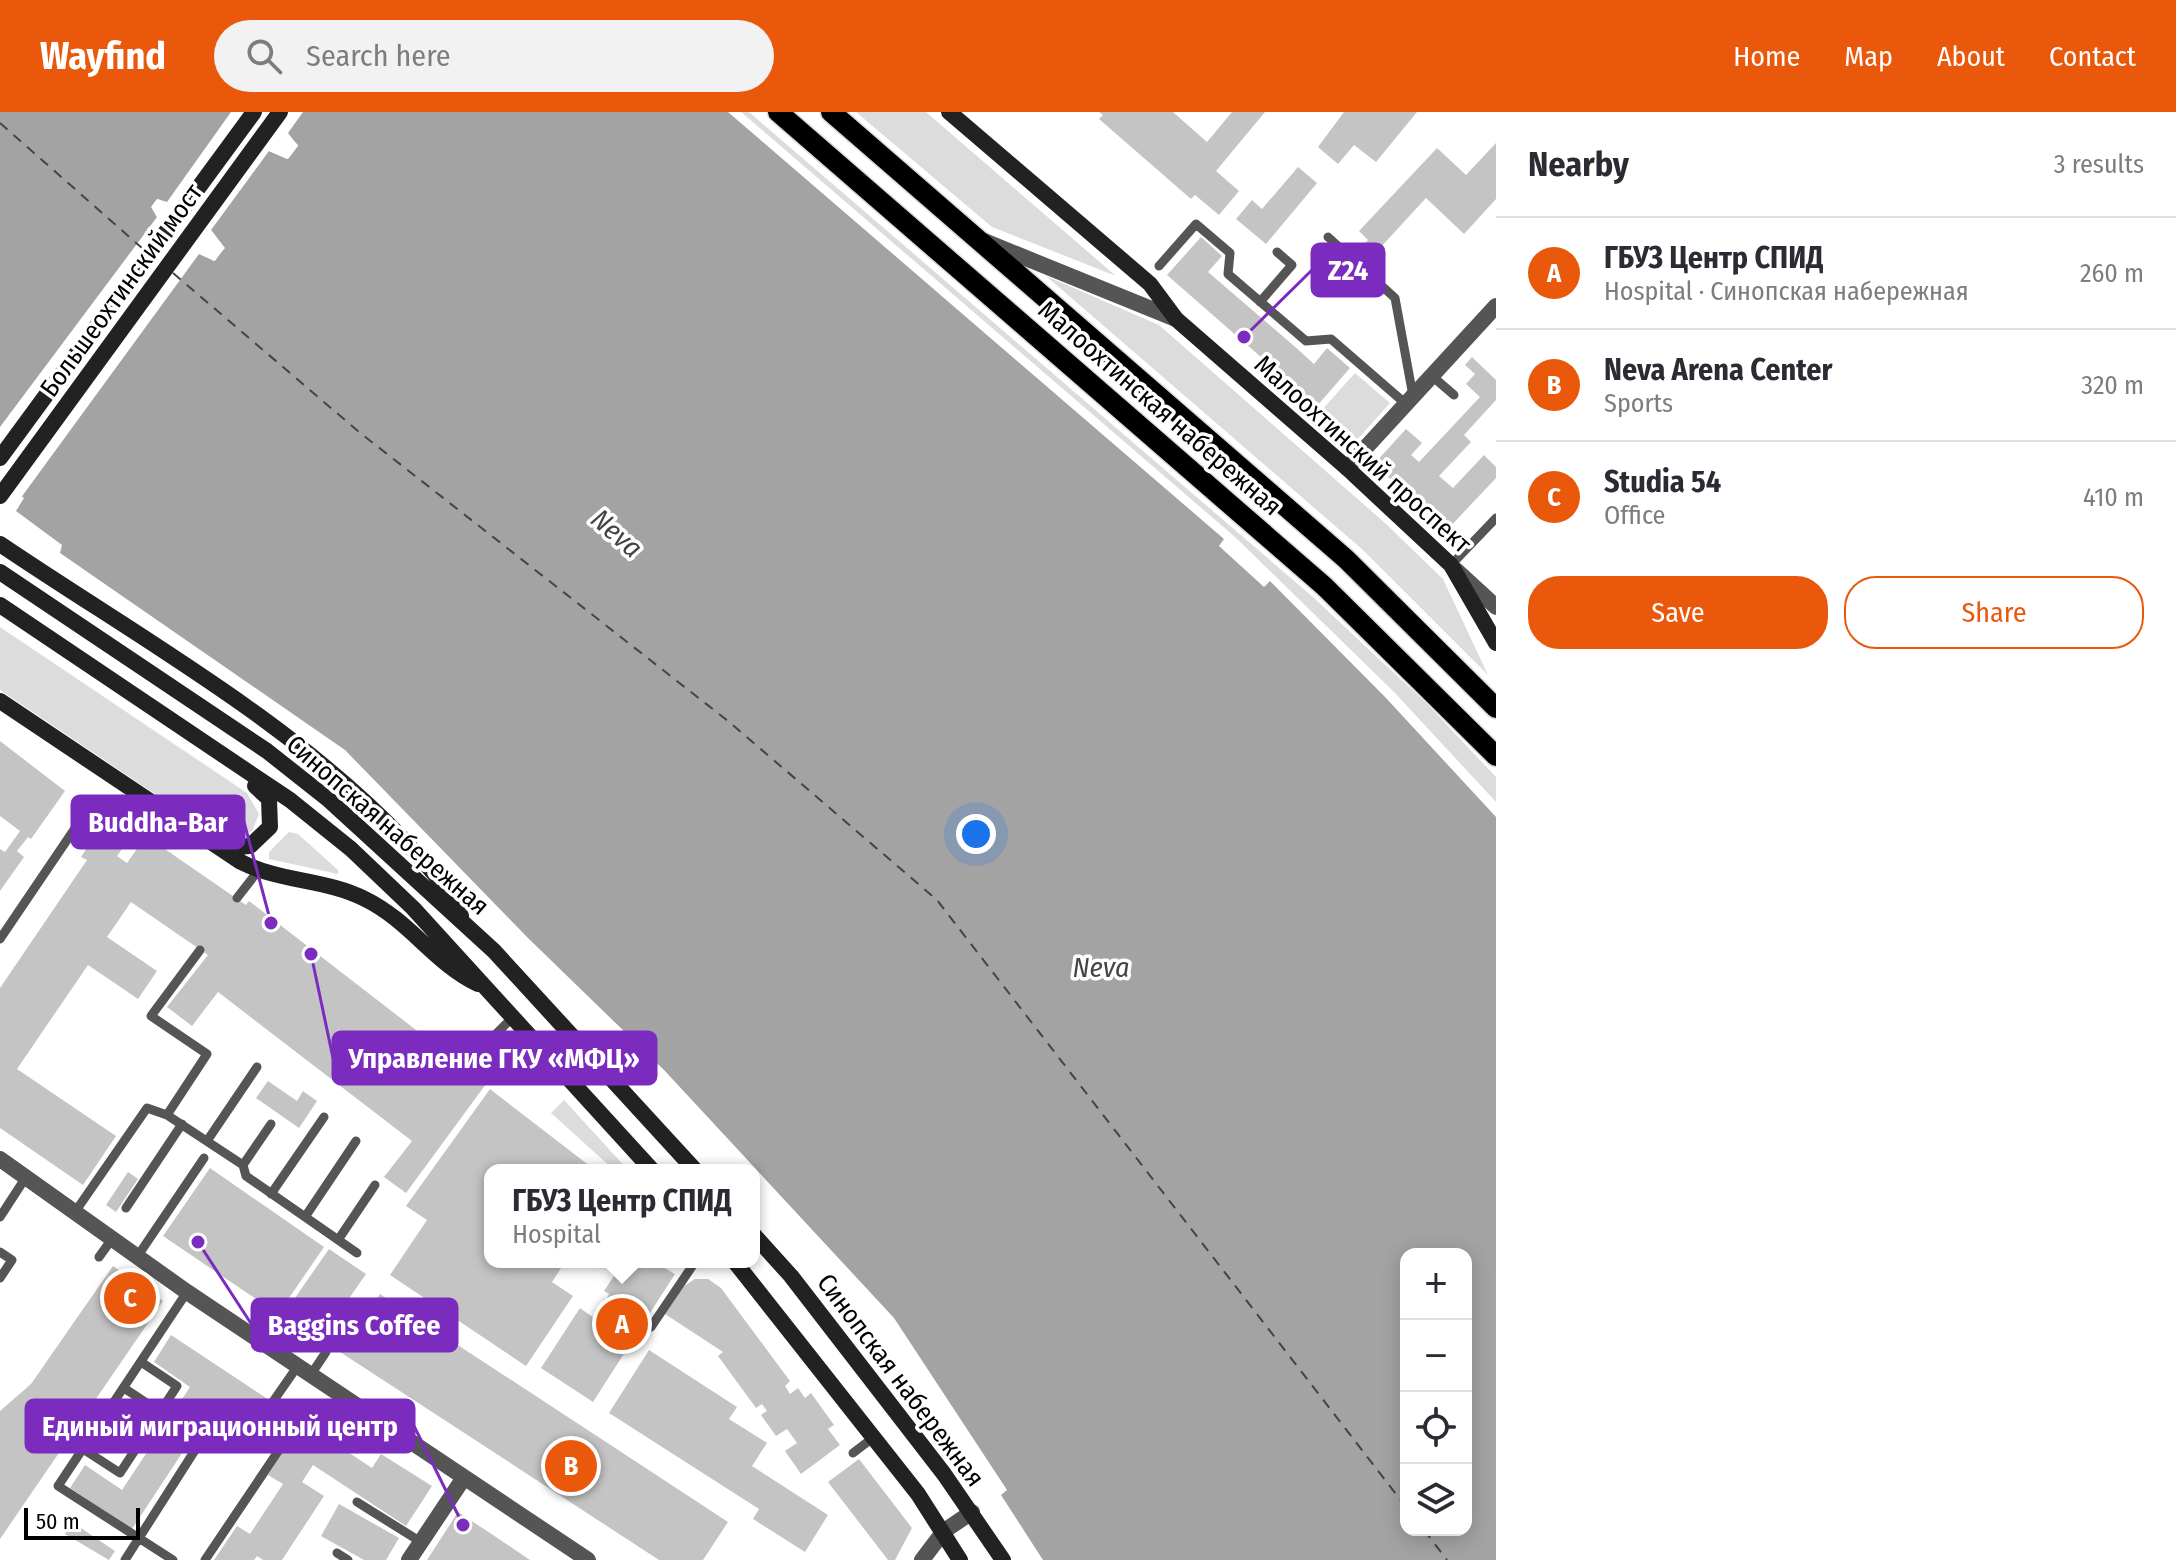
<!DOCTYPE html>
<html lang="en">
<head>
<meta charset="utf-8">
<style>
  body { margin:0; font-family:"Fira Sans Condensed",sans-serif; background:#f2f2f3; color:#2b2b33 }
  .controls { position:absolute; right:24px; bottom:24px; display:grid; overflow:hidden; border-radius:16px; box-shadow:0 4px 20px #0003 }
  .controls button { width:72px; height:72px; display:grid; place-items:center; padding:0; border:0; border-bottom:2px solid #e1e1e2; background:#fff; color:#2b2b33; font:40px sans-serif }
  .scale { position:absolute; left:24px; bottom:20px; width:116px; box-sizing:border-box; padding-left:8px; border:4px solid #000; border-top:0; font-size:22px; line-height:28px; white-space:nowrap; color:#000; -webkit-text-stroke:6px #fff; paint-order:stroke }
  .you { position:absolute; left:976px; top:722px; width:28px; height:28px; margin:-20px; border:6px solid #fff; border-radius:50%; background:#1a73e8; box-shadow:0 0 0 12px #1a73e833 }
  .badge { display:grid; place-items:center; width:52px; height:52px; border-radius:50%; background:#ea580c; color:#fff; font-size:26px; font-weight:700 }
  .pin { position:absolute; translate:-50% -50%; border:4px solid #fff; box-shadow:0 2px 8px #0006 }
  .popup { position:absolute; left:484px; top:1052px; width:276px; height:104px; box-sizing:border-box; display:grid; place-content:center; border-radius:16px; background:#fff; filter:drop-shadow(0 2px 6px #0005); font-size:26px; white-space:nowrap; color:#7c7c81 }
  .popup b { font-size:30px; color:#2b2b33 }
  .popup::after { content:''; position:absolute; left:50%; top:100%; margin-left:-16px; border:16px solid transparent; border-top-color:#fff }
  .list { margin:0; padding:0; list-style:none }
  h2 { display:flex; justify-content:space-between; align-items:center; height:104px; margin:0; padding:0 32px; font-size:34px }
  h2 small { font-size:26px; font-weight:400; color:#7c7c81 }
  .list li { display:grid; grid-template-columns:52px 1fr auto; gap:24px; align-items:center; box-sizing:border-box; height:112px; padding:0 32px; border-top:2px solid #e1e1e2 }
  .list b { display:block; font-size:30px; white-space:nowrap }
  .list p { margin:0; font-size:26px; white-space:nowrap; color:#7c7c81 }
  .list em { font-size:26px; font-style:normal; color:#7c7c81 }
  .actions { display:flex; gap:16px; padding:24px 32px }
  .actions a { flex:1; padding:18px 0; border:2px solid #ea580c; border-radius:32px; text-align:center; font-size:28px; color:#ea580c }
  .actions .main { background:#ea580c; color:#fff }
  .icon { flex:none; width:44px; height:44px; fill:none; stroke:currentColor; stroke-width:2; stroke-linecap:round; stroke-linejoin:round }
  .map { position:relative; flex:none; width:1496px; height:1448px; overflow:hidden }
  header { display:flex; align-items:center; gap:48px; box-sizing:border-box; height:112px; padding:0 40px; background:#ea580c; color:#fff }
  header strong { font-size:38px }
  nav { display:flex; gap:44px; margin-inline-start:auto; font-size:28px }
  .search { width:560px; height:72px; background:#f2f2f3; display:flex; align-items:center; gap:20px; box-sizing:border-box; padding:0 28px; border-radius:44px; color:#7c7c81; font-size:30px }
  main { display:flex }
  aside { flex:1; background:#fff }
  .map>svg:first-child { display:block }
</style>
</head>
<body>
<header>
<strong>Wayfind</strong>
<div class="search"><svg class="icon" aria-label="search" viewBox="0 0 24 24"><circle cx="10" cy="10" r="6"/><path d="M15 15l6 6"/></svg>Search here</div>
<nav><a>Home</a><a>Map</a><a>About</a><a>Contact</a></nav>
</header>
<main>
<div class="map">
<svg width="1496" height="1448" viewBox="0 0 1496 1448">
  <rect width="100%" height="100%" fill="#fff"/>
  <path fill="#dcdcdc" d="M 741,0 L 749,0 L 1314,486 L 1427,592 L 1496,665 L 1496,690 L 1394,580 L 1235,425 Z
    M 856,0 L 926,0 L 1116,164 L 992,115 Z
    M 1046,164 L 1159,213 L 1385,411 L 1443,467 L 1488,563 L 1363,438 Z
    M 1355,261 L 1390,291 L 1355,330 L 1321,299 Z
    M 0,515 L 247,681 L 259,702 L 252,719 L 234,728 L 216,723 L 0,578 Z
    M 289,720 L 298,722 L 338,758 L 338,762 L 269,747 L 269,740 Z
    M 564,988 L 628,1058 L 614,1058 L 551,1001 Z"/>
  <path fill="#a3a3a3" fill-rule="evenodd" d="M 0,0 L 231,0 L 269,39 L 287,47 L 298,33 L 264,0 L 728,0 L 1224,427 L 1219,434 L 1264,475 L 1270,469 L 1386,586 L 1496,705 L 1496,1448 L 1043,1448 L 1001,1383 L 1007,1378 L 894,1206 L 664,958 L 528,826 L 345,638 L 60,441 L 62,433 L 16,399 L 24,386 L 0,368 ZM 158,87 L 211,118 L 224,136 L 215,149 L 157,105 L 152,95 ZM 1406,1142 L 1466,1142 L 1466,1418 L 1406,1418 Z"/>
  <path fill="#fff" fill-rule="evenodd" d="M 231,0 L 236,0 L 272,36 L 286,42 L 293,34 L 260,0 L 303,0 L 288,21 L 298,34 L 288,47 L 269,39 L 211,118 L 225,136 L 214,149 L 199,142 L 12,398 L 19,387 L 0,373 L 0,315 L 157,105 L 151,95 L 157,87 L 167,90 ZM 159,92 L 208,121 L 220,136 L 213,144 L 160,102 L 156,96 Z"/>
  <g fill="none" stroke-linecap="round" stroke-linejoin="round">
    <path stroke="#444" stroke-width="2" stroke-dasharray="10 8" stroke-linecap="butt" d="M 0,11 L 143,137
      M 173,161 L 359,320 L 728,609 L 937,788 L 1406,1395
      M 1424,1418 L 1447,1448"/>
  </g>
  <path fill="#c4c4c4" d="M 1099,0 L 1173,0 L 1207,30 L 1232,0 L 1265,0 L 1216,59 L 1239,79 L 1219,103 L 1195,83 L 1191,87 L 1099,7 L 1103,3 Z
    M 1344,0 L 1417,0 L 1376,50 L 1354,33 L 1338,52 L 1318,35 Z
    M 1496,31 L 1496,87 L 1464,122 L 1426,86 L 1379,137 L 1384,141 L 1379,147 L 1363,133 L 1368,128 L 1359,119 L 1437,36 L 1466,63 Z
    M 1298,55 L 1317,71 L 1266,132 L 1236,107 L 1252,88 L 1262,97 Z
    M 1201,125 L 1222,144 L 1208,160 L 1293,233 L 1314,252 L 1327,236 L 1350,256 L 1317,294 L 1167,163 Z
    M 1472,245 L 1496,268 L 1496,288 L 1464,323 L 1471,330 L 1439,364 L 1453,376 L 1484,343 L 1496,355 L 1496,366 L 1446,419 L 1374,352 L 1406,317 L 1422,331 L 1411,343 L 1419,350 L 1480,285 L 1466,272 L 1475,262 L 1465,253 Z
    M 0,629 L 65,679 L 31,727 L 28,725 L 17,739 L 24,745 L 0,779 L 0,737 L 5,740 L 20,719 L 0,704 Z
    M 100,716 L 125,733 L 117,744 L 127,751 L 146,724 L 246,793 L 249,789 L 486,972 L 406,1081 L 384,1065 L 412,1029 L 218,880 L 192,914 L 167,895 L 208,843 L 131,790 L 107,825 L 157,859 L 138,887 L 88,853 L 17,957 L 116,1024 L 83,1073 L 0,1016 L 0,876 L 87,748 L 81,745 Z
    M 268,969 L 297,989 L 303,979 L 317,989 L 299,1016 L 256,986 Z
    M 490,977 L 595,1058 L 490,1058 L 490,1150 L 565,1150 L 552,1170 L 573,1184 L 526,1254 L 390,1163 L 427,1108 L 406,1094 Z
    M 210,1056 L 324,1135 L 278,1202 L 163,1124 Z
    M 128,1060 L 138,1067 L 116,1100 L 106,1093 Z
    M 329,1137 L 366,1162 L 316,1234 L 279,1209 Z
    M 623,1150 L 655,1150 L 675,1162 L 593,1290 L 541,1256 L 580,1196 L 594,1206 L 605,1189 L 602,1187 L 606,1188 L 609,1182 L 604,1179 Z
    M 113,1154 L 163,1189 L 0,1427 L 0,1299 L 31,1272 Z
    M 695,1167 L 708,1167 L 721,1176 L 790,1269 L 785,1274 L 790,1282 L 798,1276 L 805,1286 L 811,1281 L 834,1313 L 828,1317 L 840,1333 L 801,1362 L 785,1339 L 797,1331 L 787,1317 L 776,1324 L 761,1303 L 767,1299 L 762,1292 L 756,1296 L 718,1244 L 723,1240 L 665,1202 L 684,1174 Z
    M 380,1182 L 728,1410 L 703,1448 L 659,1448 L 340,1240 Z
    M 171,1223 L 372,1356 L 381,1342 L 432,1374 L 406,1414 L 313,1353 L 302,1370 L 324,1384 L 282,1448 L 263,1448 L 257,1444 L 254,1448 L 214,1448 L 237,1414 L 250,1422 L 283,1372 L 268,1363 L 285,1337 L 215,1291 L 132,1417 L 70,1376 L 85,1353 L 122,1378 L 190,1275 L 154,1250 Z
    M 649,1238 L 737,1295 L 729,1307 L 767,1331 L 752,1354 L 828,1403 L 805,1440 L 753,1407 L 759,1397 L 609,1301 Z
    M 859,1347 L 912,1416 L 895,1448 L 888,1448 L 828,1370 Z
    M 339,1392 L 399,1426 L 386,1448 L 364,1448 L 321,1424 Z
    M 458,1400 L 496,1425 L 530,1448 L 427,1448 Z
    M 72,1410 L 115,1439 L 109,1448 L 65,1422 Z"/>
  <g fill="none" stroke-linecap="round" stroke-linejoin="round">
    <g stroke="#dbdbdb" stroke-width="23">
      <path id="primary" d="M 778,0 L 1324,474 L 1496,644
        M 831,0 L 1346,447 L 1496,596"/>
    </g>
    <path stroke="#555" stroke-width="9" d="M 1328,125 L 1395,186 L 1413,284
      M 1159,154 L 1196,112 L 1230,141 L 1228,162 L 1306,229 L 1331,227 L 1406,292
      M 1260,190 L 1292,153 L 1277,140
      M 1432,264 L 1454,283
      M 1451,453 L 1496,406
      M 237,786 L 258,759
      M 0,827 L 88,697
      M 492,926 L 512,906
      M 167,1003 L 243,1053 L 246,1064 L 357,1141
      M 207,1029 L 257,955
      M 243,1053 L 271,1012
      M 271,1082 L 324,1005
      M 126,1096 L 182,1012
      M 75,1100 L 147,996 L 167,1003 L 207,942 L 151,904 L 200,838
      M 0,1105 L 26,1065
      M 305,1105 L 356,1029
      M 338,1128 L 375,1073
      M 0,1140 L 12,1148 L 0,1166
      M 99,1145 L 112,1127
      M 137,1145 L 204,1046
      M 651,1215 L 695,1150
      M 310,1264 L 326,1240
      M 124,1276 L 169,1306
      M 272,1291 L 297,1255
      M 83,1337 L 120,1361 L 177,1274 L 141,1250
      M 853,1341 L 874,1325
      M 357,1390 L 421,1430
      M 337,1441 L 348,1448
      M 125,1448 L 220,1299 L 279,1338 L 205,1448
      M 173,1448 L 58,1374 L 187,1180"/>
    <path stroke="#555" stroke-width="16" d="M 984,129 L 1176,207
      M 1347,356 L 1496,194
      M 1456,458 L 1496,495
      M 0,1047 L 187,1180 L 588,1448
      M 409,1448 L 463,1367"/>
    <path stroke="#555" stroke-width="16" d="M 922,1448 L 944,1419 L 972,1400"/>
    <path stroke="#222" stroke-width="16" d="M 949,0 L 1150,172 L 1176,207 L 1347,356 L 1451,453 L 1496,531
      M 0,346 L 254,0
      M 0,384 L 280,0
      M 0,432 C 136,524 289,608 403,727 C 425,751 448,774 461,804
      M 0,460 L 267,639 L 329,688 L 494,839 L 695,1058
      M 0,493 L 290,688 L 351,737 L 413,796 L 652,1058
      M 0,589 L 241,750 C 280,770 326,767 365,787 C 410,809 434,851 478,872
      M 221,736 L 250,734 L 270,715 L 269,687 L 255,674
      M 754,1123 L 791,1164 L 944,1362 L 1003,1448
      M 735,1150 L 918,1382 L 960,1448"/>
    <use href="#primary" stroke="#000" stroke-width="20"/>
  </g>
  <g text-anchor="middle" stroke-width="7" stroke-linejoin="round" paint-order="stroke">
    <g font-size="26" fill="#000" stroke="#fff">
      <text transform="translate(121 178) rotate(-54)" y="9">Большеохтинский мост</text>
      <text transform="translate(1160 296) rotate(41)" y="9">Малоохтинская набережная</text>
      <text transform="translate(1363 342) rotate(42)" y="9">Малоохтинский проспект</text>
      <text transform="translate(388 713) rotate(41)" y="9">Синопская набережная</text>
      <text transform="translate(901 1268) rotate(53)" y="9">Синопская набережная</text>
    </g>
    <g font-size="28" font-style="italic" fill="#444" stroke="#fff">
      <text transform="translate(617 421) rotate(41)" y="10">Neva</text>
      <text x="1101" y="865">Neva</text>
    </g>
  </g>
  <path fill="none" stroke="#7b2cbf" stroke-width="3" d="M1244 225L1312 158M271 811L244 710M311 842L333 946M198 1130L252 1213M463 1413L414 1314"/>
  <g fill="#7b2cbf" stroke="#fff" stroke-width="3">
    <circle cx="1244" cy="225" r="8"/>
    <circle cx="271" cy="811" r="8"/>
    <circle cx="311" cy="842" r="8"/>
    <circle cx="198" cy="1130" r="8"/>
    <circle cx="463" cy="1413" r="8"/>
  </g>
  <g fill="#7b2cbf" stroke="#7b2cbf" stroke-width="3">
    <rect x="1312" y="132" width="72" height="52" rx="8"/>
    <rect x="72" y="684" width="172" height="52" rx="8"/>
    <rect x="333" y="920" width="323" height="52" rx="8"/>
    <rect x="252" y="1187" width="205" height="52" rx="8"/>
    <rect x="26" y="1288" width="388" height="52" rx="8"/>
  </g>
  <g font-size="28" text-anchor="middle" font-weight="bold" fill="#fff">
    <text x="1348" y="168">Z24</text>
    <text x="158" y="720">Buddha-Bar</text>
    <text x="494" y="956">Управление ГКУ «МФЦ»</text>
    <text x="354" y="1223">Baggins Coffee</text>
    <text x="220" y="1324">Единый миграционный центр</text>
  </g>
</svg>
<div class="controls">
<button>+</button>
<button>−</button>
<button><svg class="icon" aria-label="locate" viewBox="0 0 24 24"><circle cx="12" cy="12" r="6"/><path d="M12 2v4M12 18v4M2 12h4M18 12h4"/></svg></button>
<button><svg class="icon" aria-label="layers" viewBox="0 0 24 24"><path d="M12 4l9 5-9 5-9-5zM3 14l9 5 9-5"/></svg></button>
</div>
<div class="scale">50 m</div>
<div class="you"></div>
<div class="pin badge" style="left:622px;top:1212px">A</div>
<div class="popup"><b>ГБУЗ Центр СПИД</b>Hospital</div>
<div class="pin badge" style="left:571px;top:1354px">B</div>
<div class="pin badge" style="left:130px;top:1186px">C</div>
</div>
<aside>
<h2>Nearby<small>3 results</small></h2>
<ul class="list">
<li><span class="badge">A</span><div><b>ГБУЗ Центр СПИД</b><p>Hospital · Синопская набережная</p></div><em>260 m</em></li>
<li><span class="badge">B</span><div><b>Neva Arena Center</b><p>Sports</p></div><em>320 m</em></li>
<li><span class="badge">C</span><div><b>Studia 54</b><p>Office</p></div><em>410 m</em></li>
</ul>
<div class="actions"><a class="main">Save</a><a>Share</a></div>
</aside>
</main>
</body>
</html>
